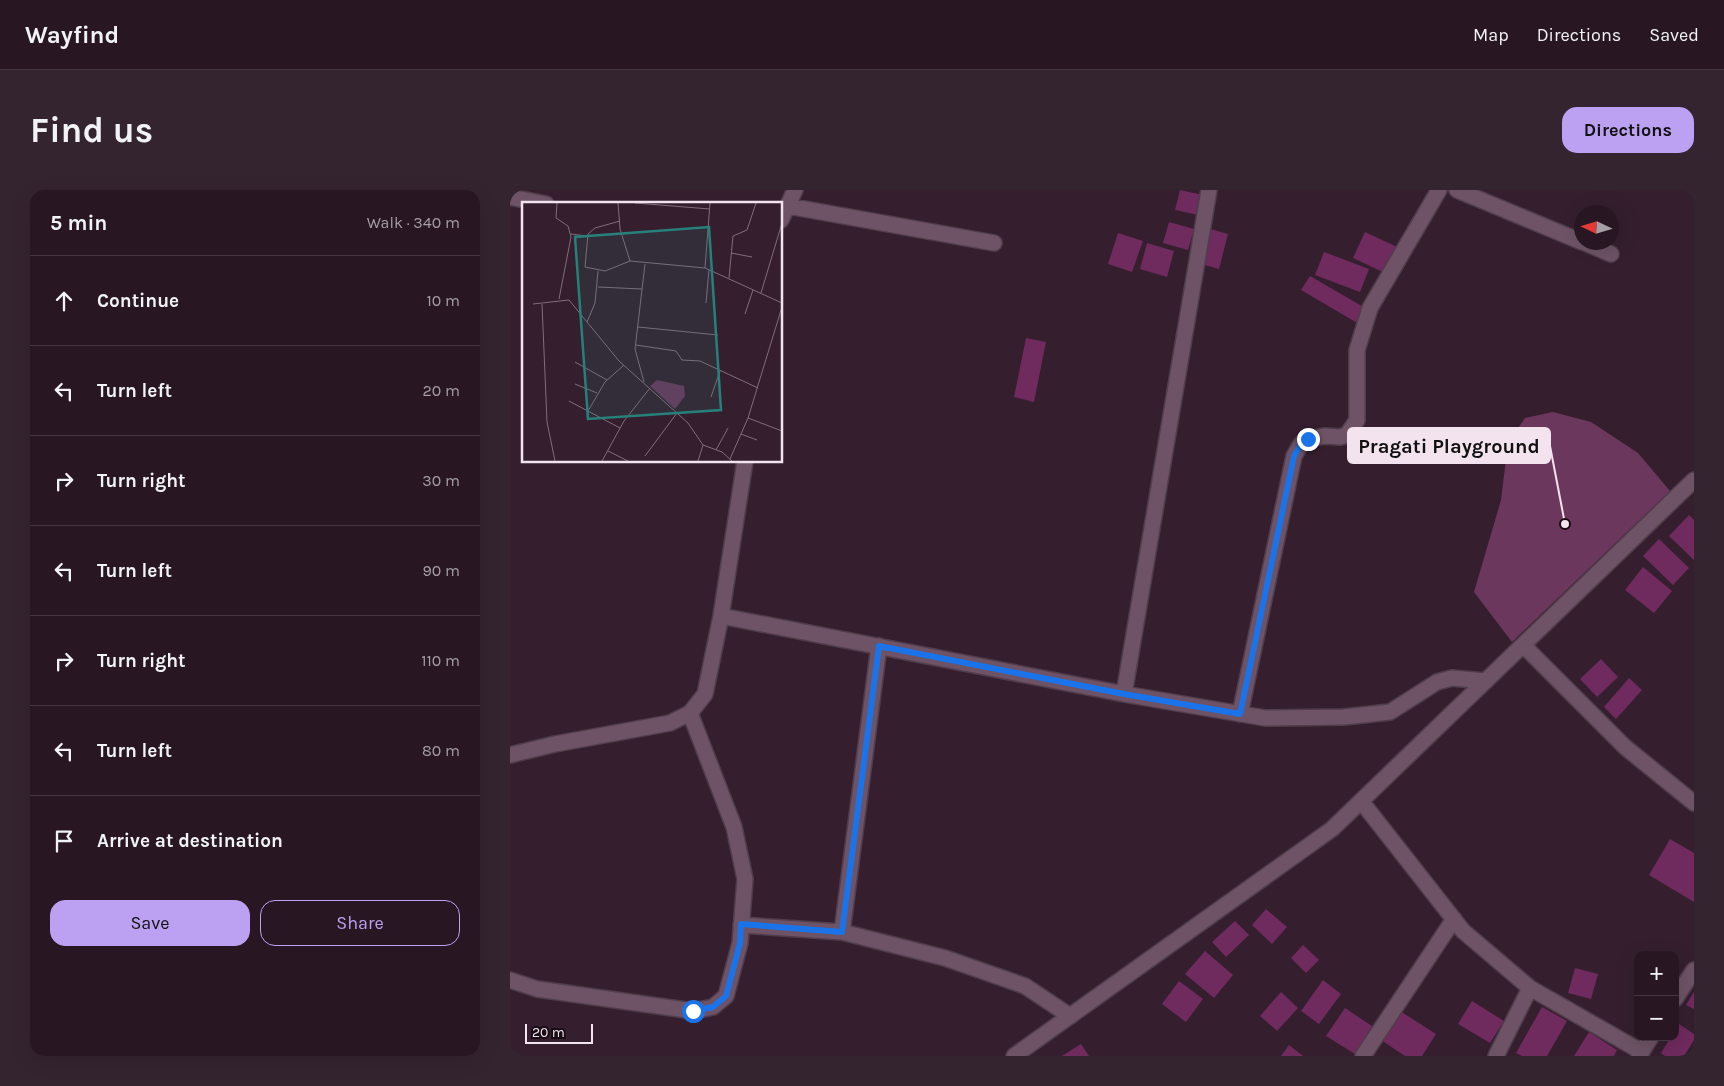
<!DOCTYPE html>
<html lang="en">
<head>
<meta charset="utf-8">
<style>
  body { margin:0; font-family:Karla,sans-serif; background:#342430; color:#f1f3f6 }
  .controls { position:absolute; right:15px; bottom:15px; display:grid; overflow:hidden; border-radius:10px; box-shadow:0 5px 20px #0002 }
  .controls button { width:45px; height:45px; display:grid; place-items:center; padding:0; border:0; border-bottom:1px solid #443641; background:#281723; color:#f1f3f6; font:25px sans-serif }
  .compass { position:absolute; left:1064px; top:15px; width:45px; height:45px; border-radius:50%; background:#281723; box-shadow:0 5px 20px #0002; rotate:274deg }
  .scale { position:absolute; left:15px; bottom:12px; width:68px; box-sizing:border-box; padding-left:5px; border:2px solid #f3e3ee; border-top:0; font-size:14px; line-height:18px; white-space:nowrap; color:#f3e3ee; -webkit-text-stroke:4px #170c13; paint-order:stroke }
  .stop { position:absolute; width:15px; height:15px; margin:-11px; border:4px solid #1a73e8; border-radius:50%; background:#fff }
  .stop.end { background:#1a73e8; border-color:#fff; box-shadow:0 1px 5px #0008 }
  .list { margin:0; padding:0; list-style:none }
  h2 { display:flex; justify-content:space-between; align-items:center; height:65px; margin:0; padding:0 20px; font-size:21px }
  h2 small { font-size:16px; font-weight:400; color:#a59fa6 }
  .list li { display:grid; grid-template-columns:32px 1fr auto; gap:15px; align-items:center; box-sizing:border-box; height:90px; padding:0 20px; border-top:1px solid #443641 }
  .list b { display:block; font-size:19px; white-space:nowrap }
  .list em { font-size:16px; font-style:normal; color:#a59fa6 }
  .actions { display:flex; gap:10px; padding:15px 20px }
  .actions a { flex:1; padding:11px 0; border:1px solid #bca0f2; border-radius:15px; text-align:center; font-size:18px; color:#bca0f2 }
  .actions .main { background:#bca0f2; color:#111 }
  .icon { flex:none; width:28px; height:28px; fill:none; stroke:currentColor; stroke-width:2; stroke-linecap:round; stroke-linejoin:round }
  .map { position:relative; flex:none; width:1184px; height:866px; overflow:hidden; border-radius:15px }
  header { display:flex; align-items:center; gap:30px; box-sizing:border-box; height:70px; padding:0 25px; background:#281723; border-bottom:1px solid #443641 }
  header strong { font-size:24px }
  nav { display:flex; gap:28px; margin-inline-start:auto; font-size:18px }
  .intro { display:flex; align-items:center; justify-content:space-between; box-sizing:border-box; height:120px; padding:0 30px }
  h1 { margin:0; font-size:35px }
  .button { padding:12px 22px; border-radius:15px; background:#bca0f2; color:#111; font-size:18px; font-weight:700 }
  main { display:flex; gap:30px; padding:0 30px }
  aside { flex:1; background:#281723; border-radius:15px; box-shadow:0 5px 20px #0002 }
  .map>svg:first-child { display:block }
</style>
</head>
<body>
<header>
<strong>Wayfind</strong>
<nav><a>Map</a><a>Directions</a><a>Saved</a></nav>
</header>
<div class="intro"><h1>Find us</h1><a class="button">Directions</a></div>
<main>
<aside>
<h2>5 min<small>Walk · 340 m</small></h2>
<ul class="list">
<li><svg class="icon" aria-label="ahead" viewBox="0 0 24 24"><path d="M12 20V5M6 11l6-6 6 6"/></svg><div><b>Continue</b></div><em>10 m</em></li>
<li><svg class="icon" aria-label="left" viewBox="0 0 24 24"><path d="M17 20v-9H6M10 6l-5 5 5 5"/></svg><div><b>Turn left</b></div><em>20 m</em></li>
<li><svg class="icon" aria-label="right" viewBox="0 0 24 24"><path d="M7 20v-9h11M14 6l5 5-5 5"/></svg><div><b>Turn right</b></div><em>30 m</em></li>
<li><svg class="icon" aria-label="left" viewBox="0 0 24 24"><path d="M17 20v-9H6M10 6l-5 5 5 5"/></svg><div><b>Turn left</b></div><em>90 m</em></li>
<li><svg class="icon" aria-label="right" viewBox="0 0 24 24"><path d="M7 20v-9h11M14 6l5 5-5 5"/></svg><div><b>Turn right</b></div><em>110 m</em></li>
<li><svg class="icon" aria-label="left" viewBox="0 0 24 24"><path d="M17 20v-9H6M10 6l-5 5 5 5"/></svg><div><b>Turn left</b></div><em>80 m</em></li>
<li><svg class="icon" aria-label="arrive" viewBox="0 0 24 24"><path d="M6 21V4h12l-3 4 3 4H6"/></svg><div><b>Arrive at destination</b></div></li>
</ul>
<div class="actions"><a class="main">Save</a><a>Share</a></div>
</aside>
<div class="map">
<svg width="1184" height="866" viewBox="0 0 1184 866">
  <rect width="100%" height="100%" fill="#351f2f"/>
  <path fill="#6b375c" d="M 1043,222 L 1081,232 L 1128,263 L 1160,301 L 1002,452 L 964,402 L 991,310 L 998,253 L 1015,228 Z"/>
  <path fill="#6f2a5e" d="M 670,0 L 693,5 L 688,25 L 665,20 Z
    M 659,32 L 684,39 L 678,60 L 653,53 Z
    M 697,38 L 718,44 L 709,79 L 687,73 Z
    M 855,42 L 887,57 L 875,83 L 843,68 Z
    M 608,43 L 633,51 L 622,82 L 598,74 Z
    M 637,53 L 664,61 L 657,87 L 630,79 Z
    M 814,62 L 859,79 L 850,102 L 805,85 Z
    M 800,86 L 857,119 L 849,134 L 791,100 Z
    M 516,148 L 536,152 L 524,212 L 504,207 Z
    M 1179,325 L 1184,330 L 1184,370 L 1159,346 Z
    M 1149,349 L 1179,378 L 1163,395 L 1133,366 Z
    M 1133,377 L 1162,401 L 1144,423 L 1115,400 Z
    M 1091,469 L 1108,487 L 1087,507 L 1070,489 Z
    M 1119,488 L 1132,500 L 1106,529 L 1094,517 Z
    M 1160,649 L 1184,663 L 1184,712 L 1139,685 Z
    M 756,719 L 777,737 L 762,754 L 742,735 Z
    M 725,731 L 739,745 L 716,767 L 702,752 Z
    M 793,755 L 809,770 L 796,783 L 781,768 Z
    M 695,761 L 723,785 L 704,808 L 675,784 Z
    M 1065,778 L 1088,784 L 1081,809 L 1058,803 Z
    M 813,790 L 831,804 L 809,834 L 791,821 Z
    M 669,791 L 693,809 L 676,832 L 652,814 Z
    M 771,802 L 788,818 L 767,841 L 750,826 Z
    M 1184,802 L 1184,819 L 1176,815 Z
    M 962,811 L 994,831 L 980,853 L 948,834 Z
    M 1032,817 L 1057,831 L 1037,866 L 1012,866 L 1006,863 Z
    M 835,818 L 862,836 L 845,864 L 816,846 Z
    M 890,821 L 926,844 L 912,866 L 895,866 L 871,850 Z
    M 1169,834 L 1184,844 L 1184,850 L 1174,866 L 1155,866 L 1151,863 L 1161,847 L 1165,847 L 1165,840 Z
    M 1079,842 L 1107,860 L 1104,866 L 1064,866 Z
    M 571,854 L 579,866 L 552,866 Z
    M 779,855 L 793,866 L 771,866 Z"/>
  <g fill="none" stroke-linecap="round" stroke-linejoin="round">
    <g stroke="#503d4b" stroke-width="18">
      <path id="minor" d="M 947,0 L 1072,52
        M 0,7 L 36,14
        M 278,16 L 484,53
        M 271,30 L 285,0
        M 1073,52 L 1101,64
        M 211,426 L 614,504 L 755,528 L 834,527 L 880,522 L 927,492 L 942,488 L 975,491
        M 1013,455 L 1115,557 L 1184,613
        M 614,504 L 699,0
        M 730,524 L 784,266 L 791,254 L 798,249 L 815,246 L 830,247 L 837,245 L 847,230 L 847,160 L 860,118 L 929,0
        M 0,565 L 45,554 L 160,533 L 180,523 L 195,504 L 211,426 L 235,271
        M 851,611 L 953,741 L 1020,798 L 1132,862
        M 231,735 L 332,742 L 435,768 L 515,796 L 560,826
        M 332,742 L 369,456
        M 0,790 L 27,799 L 183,821 L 203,817 L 216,806 L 230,753 L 235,689 L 224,637 L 180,523
        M 1165,809 L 1184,780
        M 853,866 L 944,729
        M 986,866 L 1020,798
        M 1129,866 L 1141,847"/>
    </g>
    <g stroke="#503d4b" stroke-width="18">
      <path id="tertiary" d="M 504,866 L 822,639 L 1184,290"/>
    </g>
    <use href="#minor" stroke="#6d5365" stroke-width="15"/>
    <use href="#tertiary" stroke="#6d5365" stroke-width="15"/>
  </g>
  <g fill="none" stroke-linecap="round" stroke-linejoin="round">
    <path stroke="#1a73e8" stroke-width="6" d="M 183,821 L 203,817 L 216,806 L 230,753 L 231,734 L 332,742 L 369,456 L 614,504 L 730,524 L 784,266 L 791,254 L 798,249"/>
  </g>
  <g transform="translate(12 12)">
    <rect width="260" height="260" fill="#351f2f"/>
    <path d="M 135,178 L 162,184 L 163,194 L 153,207 L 128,184 Z" fill="#6b375c"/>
    <path fill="none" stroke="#816d7b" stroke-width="1" d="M 35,1 L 34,16 L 46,24 L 49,35 L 37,97M 96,1 L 98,27 L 108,59 L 183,66M 113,1 L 188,7M 188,1 L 183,66 L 260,101M 98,19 L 73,26 L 66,32 L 63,65 L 83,69 L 108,59M 49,32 L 65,34M 209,51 L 230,55M 207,76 L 211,34 L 225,28 L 234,1M 76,85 L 120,87M 239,91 L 260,21M 184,101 L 187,68M 11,102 L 47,98 L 97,159 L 166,221 L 181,243 L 176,259M 20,102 L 25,220 L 33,259M 223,112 L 231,88M 65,120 L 73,101 L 76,69M 116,125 L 196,133M 114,143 L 154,149 L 160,158 L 178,159 L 236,186M 53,160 L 85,178M 122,180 L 113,147 L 123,62M 53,182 L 75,191M 189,195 L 198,169M 47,199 L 98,226M 66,209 L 83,180 L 102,163M 226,216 L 260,229M 219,232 L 235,238M 181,243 L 200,250 L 210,259M 194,248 L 206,226M 86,249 L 106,259M 123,254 L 155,211M 208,257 L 226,216 L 260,105M 80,259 L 102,219 L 128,186"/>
    <path fill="#26817b" fill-opacity="0.15" stroke="#26817b" stroke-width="2.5" d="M 187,25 L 199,208 L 66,217 L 53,35 Z"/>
    <rect width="260" height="260" fill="none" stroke="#f3e3ee" stroke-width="2.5"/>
  </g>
  <path fill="none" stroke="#f3e3ee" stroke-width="2" d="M1055 334L1040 256"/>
  <circle fill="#f3e3ee" stroke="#170c13" stroke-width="2" cx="1055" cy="334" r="5"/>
  <rect fill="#f3e3ee" stroke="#f3e3ee" stroke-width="2" x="838" y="238" width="202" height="35" rx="5"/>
  <g font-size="20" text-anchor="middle" font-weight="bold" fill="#111">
    <text x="939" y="263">Pragati Playground</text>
  </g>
</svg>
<div class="controls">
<button>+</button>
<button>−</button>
</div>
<svg class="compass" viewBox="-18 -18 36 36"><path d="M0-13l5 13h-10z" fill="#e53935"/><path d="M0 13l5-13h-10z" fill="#a59fa6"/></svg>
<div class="scale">20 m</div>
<div class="stop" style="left:183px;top:821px"></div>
<div class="stop end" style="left:798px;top:249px"></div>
</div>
</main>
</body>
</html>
